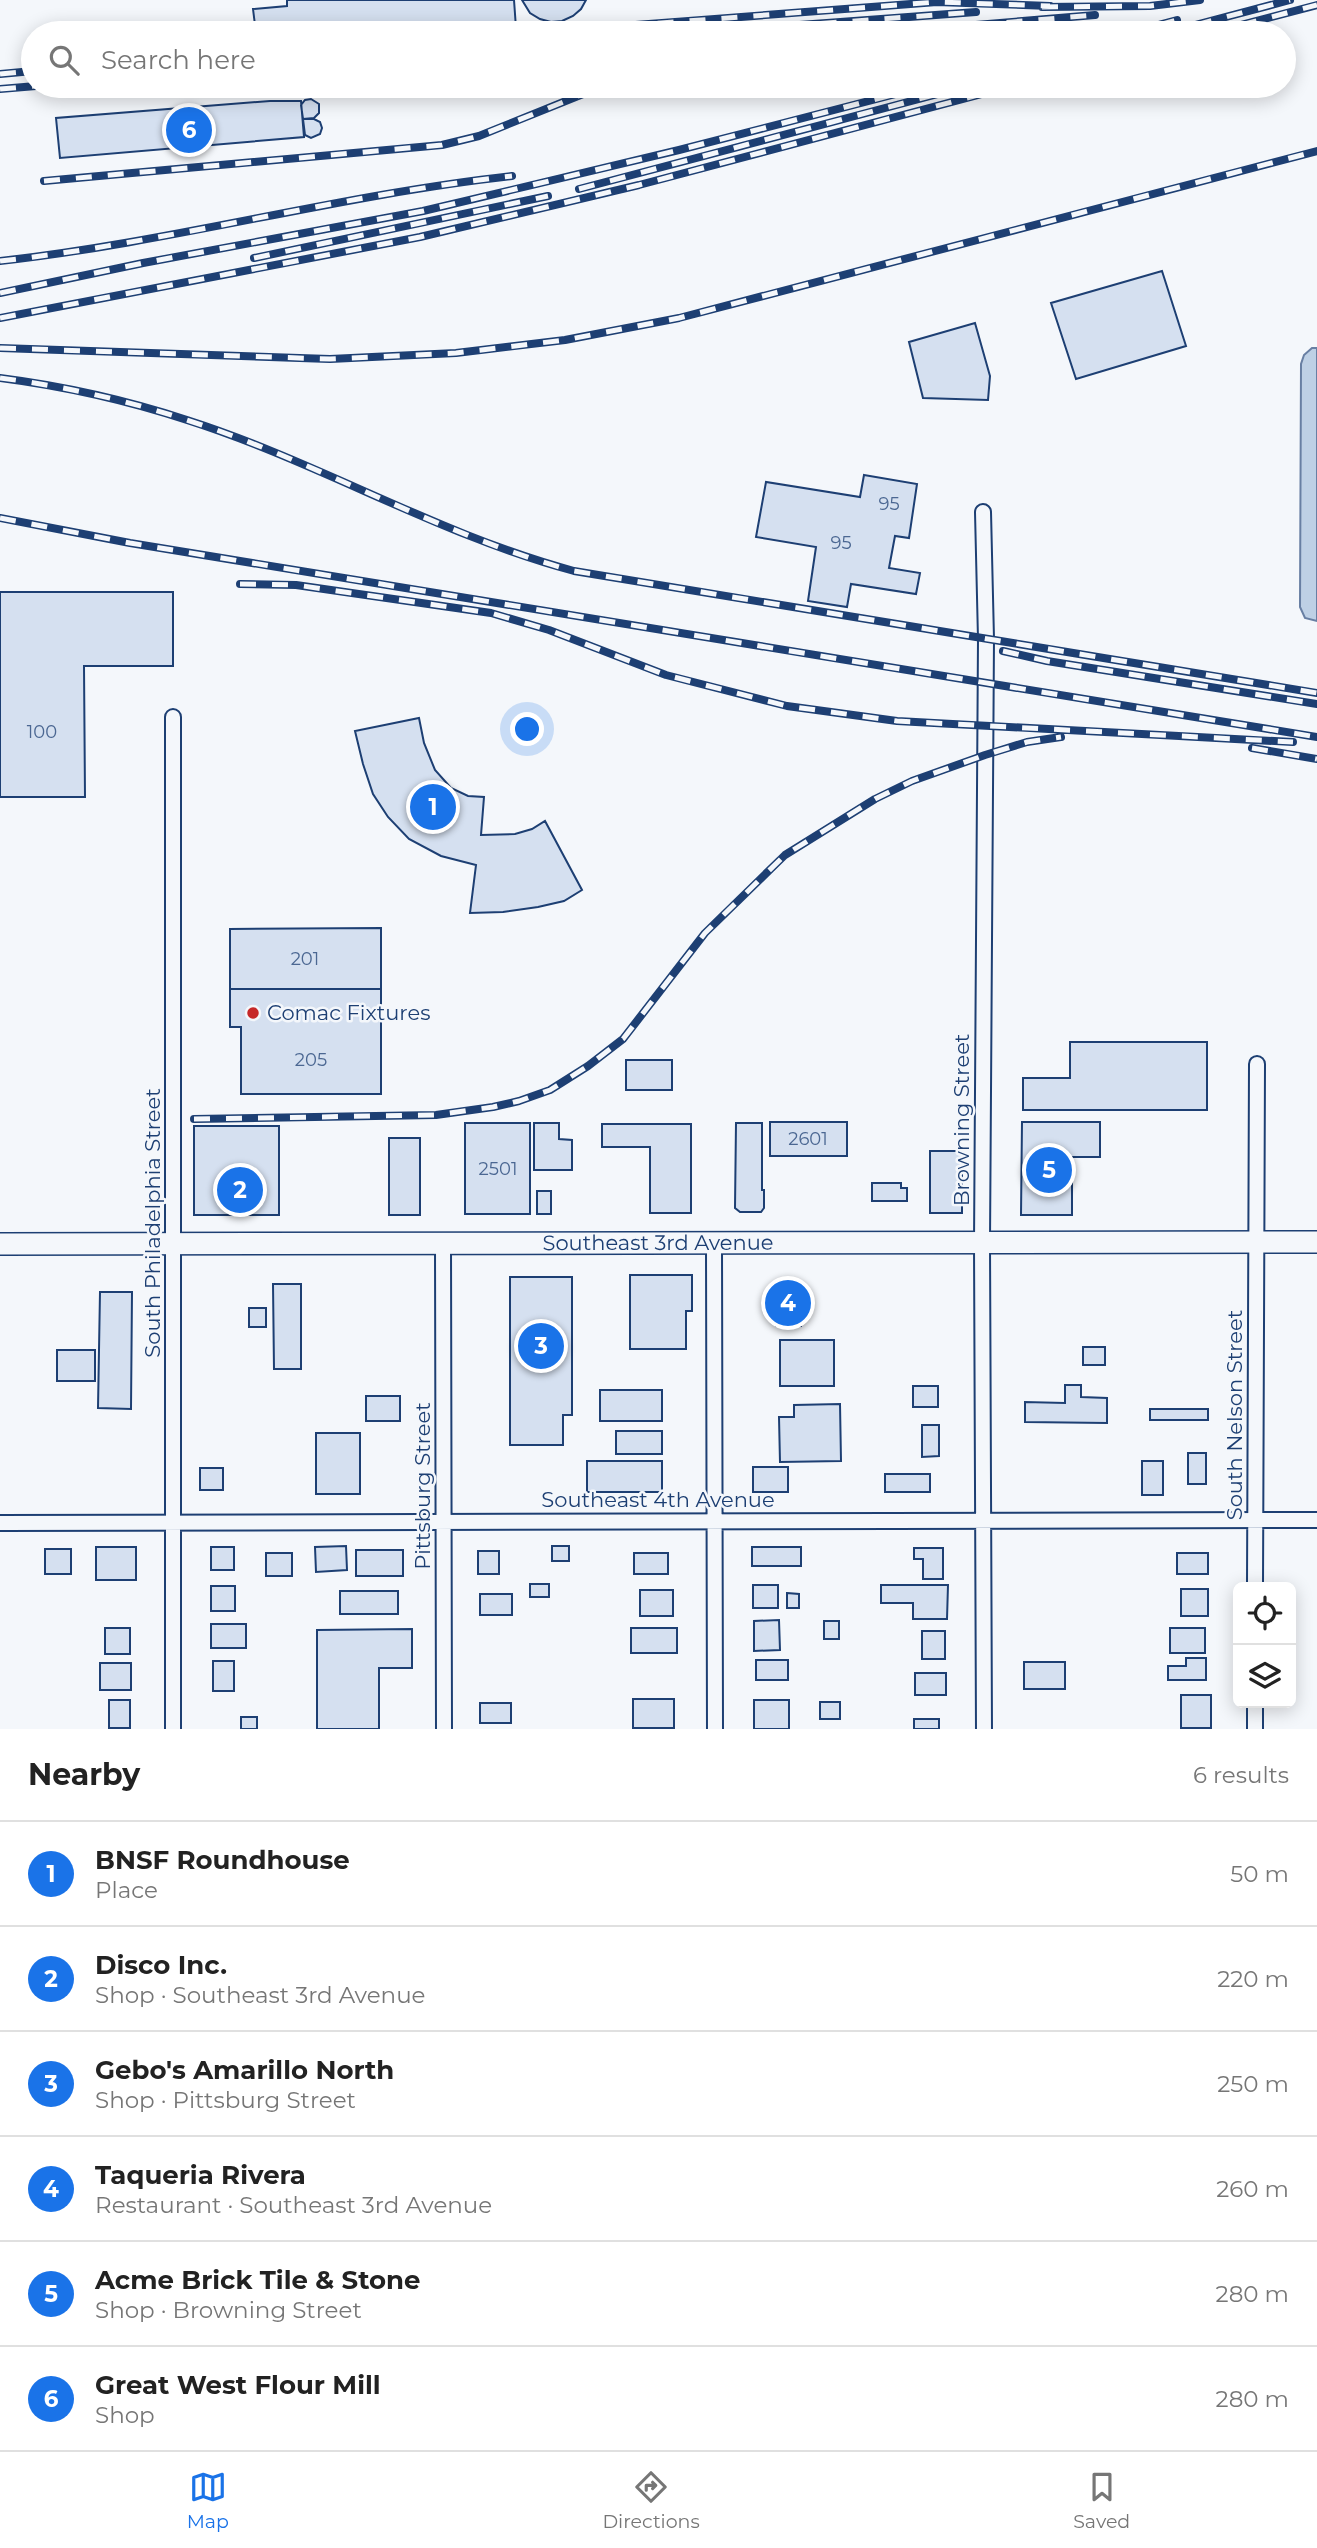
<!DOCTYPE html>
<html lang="en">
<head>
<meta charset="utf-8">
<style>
  body { margin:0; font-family:Montserrat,sans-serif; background:#f2f2f2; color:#222 }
  .controls { position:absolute; right:21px; bottom:21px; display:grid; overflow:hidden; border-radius:10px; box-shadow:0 4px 18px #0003 }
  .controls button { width:63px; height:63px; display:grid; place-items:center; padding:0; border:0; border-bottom:2px solid #e0e0e0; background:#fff; color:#222; font:35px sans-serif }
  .you { position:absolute; left:528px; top:730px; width:24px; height:24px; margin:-18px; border:5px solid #fff; border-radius:50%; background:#1a73e8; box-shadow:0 0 0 10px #1a73e833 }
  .badge { display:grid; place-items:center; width:46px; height:46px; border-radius:50%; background:#1a73e8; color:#fff; font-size:23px; font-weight:700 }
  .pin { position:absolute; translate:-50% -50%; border:4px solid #fff; box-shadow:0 2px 7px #0006 }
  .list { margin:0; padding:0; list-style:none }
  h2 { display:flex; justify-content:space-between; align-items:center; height:91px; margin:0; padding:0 28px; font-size:30px }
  h2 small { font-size:23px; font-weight:400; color:#767676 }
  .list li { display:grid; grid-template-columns:46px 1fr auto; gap:21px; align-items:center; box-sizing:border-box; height:105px; padding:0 28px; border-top:2px solid #e0e0e0 }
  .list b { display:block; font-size:26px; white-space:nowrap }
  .list p { margin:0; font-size:23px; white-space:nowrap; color:#767676 }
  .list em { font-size:23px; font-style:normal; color:#767676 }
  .icon { flex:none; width:38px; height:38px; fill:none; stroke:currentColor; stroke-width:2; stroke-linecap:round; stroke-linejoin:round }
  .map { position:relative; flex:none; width:1317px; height:1729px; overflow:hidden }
  .search { position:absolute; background:#fff; box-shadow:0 4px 18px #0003; left:21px; right:21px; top:21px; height:77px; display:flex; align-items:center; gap:18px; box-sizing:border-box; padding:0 24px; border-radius:38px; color:#767676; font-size:26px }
  .sheet { height:721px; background:#fff }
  nav { display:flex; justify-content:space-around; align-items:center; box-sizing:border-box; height:98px; border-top:2px solid #e0e0e0; background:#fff; font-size:19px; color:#767676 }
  nav a { display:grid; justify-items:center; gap:4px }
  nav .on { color:#1a73e8 }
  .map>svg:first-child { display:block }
</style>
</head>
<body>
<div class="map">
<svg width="1317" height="1729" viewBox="0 0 1317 1729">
  <rect width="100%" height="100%" fill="#f4f7fb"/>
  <path fill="#bed0e5" stroke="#687fa3" stroke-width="2" d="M 1312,348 L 1317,348 L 1317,621 L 1305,618 L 1300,607 L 1301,364 L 1304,355 Z"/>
  <path fill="#d5e0f0" stroke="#1d3f73" stroke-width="2" d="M 287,0 L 514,0 L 516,28 L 443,33 L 256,33 L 253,9 L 287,6 Z
    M 522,0 L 586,0 L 581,9 L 573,16 L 562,21 L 551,22 L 540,19 L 530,13 Z
    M 311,99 L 319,104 L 319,113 L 314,118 L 303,119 L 301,105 L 305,100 Z
    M 270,101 L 301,101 L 304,137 L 60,158 L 56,118 Z
    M 303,119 L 314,119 L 320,122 L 322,128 L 320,134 L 311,138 L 305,135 Z
    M 1162,271 L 1186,346 L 1076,379 L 1051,303 Z
    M 975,323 L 990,376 L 988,400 L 923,398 L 909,342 Z
    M 864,475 L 917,484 L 909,538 L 895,536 L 889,568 L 920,573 L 916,594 L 851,584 L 847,607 L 808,601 L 816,547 L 756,537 L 766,482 L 860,497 Z
    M 0,592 L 173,592 L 173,666 L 84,666 L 85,797 L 0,797 Z
    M 419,718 L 424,743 L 435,770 L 451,788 L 468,796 L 484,797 L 481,835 L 515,834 L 532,829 L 545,821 L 582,890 L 564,901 L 538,907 L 503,912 L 470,913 L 476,865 L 441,856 L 409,839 L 388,817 L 373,794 L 363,764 L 355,731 Z
    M 381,928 L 381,989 L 230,989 L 230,929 Z
    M 230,989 L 381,989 L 381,1094 L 241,1094 L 241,1027 L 230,1027 Z
    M 1070,1042 L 1207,1042 L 1207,1110 L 1023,1110 L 1023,1078 L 1070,1078 Z
    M 626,1060 L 672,1060 L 672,1090 L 626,1090 Z
    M 770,1122 L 847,1122 L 847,1156 L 770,1156 Z
    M 1022,1122 L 1100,1122 L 1100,1157 L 1072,1157 L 1072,1215 L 1021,1215 Z
    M 465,1123 L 530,1123 L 530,1214 L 465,1214 Z
    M 534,1123 L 559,1123 L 559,1139 L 572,1140 L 572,1170 L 534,1170 Z
    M 736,1123 L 762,1123 L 762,1190 L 764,1190 L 764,1208 L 761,1212 L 740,1212 L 735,1208 Z
    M 602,1124 L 691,1124 L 691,1213 L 650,1213 L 650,1147 L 602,1147 Z
    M 194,1126 L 279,1126 L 279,1215 L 194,1215 Z
    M 389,1138 L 420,1138 L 420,1215 L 389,1215 Z
    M 930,1151 L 962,1151 L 962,1213 L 930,1213 Z
    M 872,1183 L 901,1183 L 901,1188 L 907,1188 L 907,1201 L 872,1201 Z
    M 537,1191 L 551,1191 L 551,1214 L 537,1214 Z
    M 630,1275 L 692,1275 L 692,1311 L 686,1311 L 686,1349 L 630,1349 Z
    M 510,1277 L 572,1277 L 572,1415 L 563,1415 L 563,1445 L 510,1445 Z
    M 273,1284 L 301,1284 L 301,1369 L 274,1369 Z
    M 776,1287 L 801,1287 L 801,1326 L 776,1326 Z
    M 100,1292 L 132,1292 L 131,1409 L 98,1408 Z
    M 249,1308 L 266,1308 L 266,1327 L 249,1327 Z
    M 780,1340 L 834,1340 L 834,1386 L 780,1386 Z
    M 1083,1347 L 1105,1347 L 1105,1365 L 1083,1365 Z
    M 57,1350 L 95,1350 L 95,1381 L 57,1381 Z
    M 1065,1385 L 1081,1385 L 1081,1397 L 1107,1398 L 1107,1423 L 1025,1422 L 1025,1402 L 1065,1403 Z
    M 913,1386 L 938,1386 L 938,1407 L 913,1407 Z
    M 600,1390 L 662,1390 L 662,1421 L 600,1421 Z
    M 366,1396 L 400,1396 L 400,1421 L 366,1421 Z
    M 840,1404 L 841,1461 L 780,1462 L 779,1417 L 794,1417 L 794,1405 Z
    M 1150,1409 L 1208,1409 L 1208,1420 L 1150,1420 Z
    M 922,1425 L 939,1425 L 939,1456 L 922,1457 Z
    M 616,1431 L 662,1431 L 662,1454 L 616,1454 Z
    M 316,1433 L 360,1433 L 360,1494 L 316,1494 Z
    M 1188,1453 L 1206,1453 L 1206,1484 L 1188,1484 Z
    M 587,1461 L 662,1461 L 662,1492 L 587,1492 Z
    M 1142,1461 L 1163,1461 L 1163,1495 L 1142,1495 Z
    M 753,1467 L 788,1467 L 788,1492 L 753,1492 Z
    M 200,1468 L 223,1468 L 223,1490 L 200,1490 Z
    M 885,1474 L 930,1474 L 930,1492 L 885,1492 Z
    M 346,1546 L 347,1570 L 316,1572 L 315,1547 Z
    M 552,1546 L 569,1546 L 569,1561 L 552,1561 Z
    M 96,1547 L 136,1547 L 136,1580 L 96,1580 Z
    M 211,1547 L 234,1547 L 234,1570 L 211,1570 Z
    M 752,1547 L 801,1547 L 801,1566 L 752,1566 Z
    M 914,1548 L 943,1548 L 943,1579 L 923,1579 L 923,1559 L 914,1559 Z
    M 45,1549 L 71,1549 L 71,1574 L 45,1574 Z
    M 356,1550 L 403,1550 L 403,1576 L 356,1576 Z
    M 478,1551 L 499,1551 L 499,1574 L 478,1574 Z
    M 266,1553 L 292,1553 L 292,1576 L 266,1576 Z
    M 634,1553 L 668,1553 L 668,1574 L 634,1574 Z
    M 1177,1553 L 1208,1553 L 1208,1574 L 1177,1574 Z
    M 530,1584 L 549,1584 L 549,1597 L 530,1597 Z
    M 753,1585 L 778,1585 L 778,1608 L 753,1608 Z
    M 881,1585 L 948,1585 L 947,1619 L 913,1619 L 913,1603 L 881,1603 Z
    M 211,1586 L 235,1586 L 235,1611 L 211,1611 Z
    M 1181,1589 L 1208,1589 L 1208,1616 L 1181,1616 Z
    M 640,1590 L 673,1590 L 673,1616 L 640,1616 Z
    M 340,1591 L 398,1591 L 398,1614 L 340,1614 Z
    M 787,1593 L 799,1594 L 799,1608 L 787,1608 Z
    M 480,1594 L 512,1594 L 512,1615 L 480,1615 Z
    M 779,1620 L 780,1650 L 754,1651 L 754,1621 Z
    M 824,1621 L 839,1621 L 839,1639 L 824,1639 Z
    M 211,1624 L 246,1624 L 246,1648 L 211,1648 Z
    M 105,1628 L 130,1628 L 130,1654 L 105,1654 Z
    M 631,1628 L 677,1628 L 677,1653 L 631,1653 Z
    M 1170,1628 L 1205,1628 L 1205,1653 L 1170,1653 Z
    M 412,1629 L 412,1668 L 379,1668 L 379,1729 L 317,1729 L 317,1630 Z
    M 922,1631 L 945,1631 L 945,1659 L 922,1659 Z
    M 1186,1658 L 1206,1658 L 1206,1680 L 1168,1680 L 1168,1666 L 1186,1666 Z
    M 756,1660 L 788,1660 L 788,1680 L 756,1680 Z
    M 213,1661 L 234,1661 L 234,1691 L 213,1691 Z
    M 1024,1662 L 1065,1662 L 1065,1689 L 1024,1689 Z
    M 100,1663 L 131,1663 L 131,1690 L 100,1690 Z
    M 915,1673 L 946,1673 L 946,1695 L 915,1695 Z
    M 1181,1695 L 1211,1695 L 1211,1728 L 1181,1728 Z
    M 633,1699 L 674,1699 L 674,1728 L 633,1728 Z
    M 109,1700 L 130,1700 L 130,1728 L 109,1728 Z
    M 754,1700 L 789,1700 L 789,1729 L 754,1729 Z
    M 820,1702 L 840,1702 L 840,1719 L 820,1719 Z
    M 480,1703 L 511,1703 L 511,1723 L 480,1723 Z
    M 241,1717 L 257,1717 L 257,1729 L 241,1729 Z
    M 914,1719 L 939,1719 L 939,1729 L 914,1729 Z"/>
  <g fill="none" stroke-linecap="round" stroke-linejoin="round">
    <g stroke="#1d3f73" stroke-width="18">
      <path id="street" d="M 983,512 L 986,639 L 982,1243 L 984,1729
        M 443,1242 L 444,1729
        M 714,1243 L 715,1729
        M 0,1523 L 1317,1520
        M 1255,1587 L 1257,1064
        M 173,1729 L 173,717
        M 1255,1729 L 1255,1703"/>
    </g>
    <g stroke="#1d3f73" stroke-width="24">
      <g id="secondary">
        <path id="s1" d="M 0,1244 L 1317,1242"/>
      </g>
    </g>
    <use href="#street" stroke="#f4f7fb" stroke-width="14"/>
    <use href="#secondary" stroke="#f4f7fb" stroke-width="21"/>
    <g stroke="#1d3f73" stroke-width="8">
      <path id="rail" d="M 1042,7 L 1150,6 L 1200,0
        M 530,33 L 937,2 L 1050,6
        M 693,33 L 976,12
        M 879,33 L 1095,15
        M 1128,33 L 1177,20
        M 1165,33 L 1290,0
        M 1210,33 L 1317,5
        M 0,74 L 33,71
        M 0,89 L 36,86
        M 44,181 L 442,145 L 479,136 L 603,86
        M 579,189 L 968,86
        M 254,258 L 548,196
        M 0,261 C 172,242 339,195 512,176
        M 0,293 L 143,263 L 423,211 L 679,150 L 915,89
        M 0,318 L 420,237 L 639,185 L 1012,86
        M 0,348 L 330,359 L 456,353 L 565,340 L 679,318 L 1317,151
        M 0,378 C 63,386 126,400 187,420 C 319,462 439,535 574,571 L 1317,693
        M 0,518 L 130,543 L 1317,737
        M 240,584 L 296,585 L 491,613 L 549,630 L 666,675 L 787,706 L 897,721 L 1293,742
        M 1003,651 L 1047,661 L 1317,704
        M 1252,748 L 1317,759
        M 194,1119 L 436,1115 L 493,1107 L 519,1101 L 550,1090 L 588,1066 L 623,1039 L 705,933 L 785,855 L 875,799 L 912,781 L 985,755 L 1027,742 L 1061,737"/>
    </g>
    <use href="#rail" stroke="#f4f7fb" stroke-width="5" stroke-dasharray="16" stroke-linecap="butt"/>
  </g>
  <circle fill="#c62828" stroke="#f4f7fb" stroke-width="2.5" cx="253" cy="1013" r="7"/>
  <g text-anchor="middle" stroke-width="5" stroke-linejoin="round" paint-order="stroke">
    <g font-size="18" fill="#4b6792">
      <text x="889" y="510">95</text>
      <text x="841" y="549">95</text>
      <text x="42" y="738">100</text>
      <text x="305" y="965">201</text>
      <text x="311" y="1066">205</text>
      <text x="808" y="1145">2601</text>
      <text x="498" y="1175">2501</text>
    </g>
    <g font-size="21" fill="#1d3f73" stroke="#f4f7fb" text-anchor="start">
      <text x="267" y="1020">Comac Fixtures</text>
    </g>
    <g font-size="21" fill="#1d3f73" stroke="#f4f7fb">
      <text transform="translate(962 1120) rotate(-90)" y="7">Browning Street</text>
      <text transform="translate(153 1223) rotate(-90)" y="7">South Philadelphia Street</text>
      <text dy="7" stroke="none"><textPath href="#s1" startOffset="658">Southeast 3rd Avenue</textPath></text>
      <text transform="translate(1235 1415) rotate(-90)" y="7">South Nelson Street</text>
      <text transform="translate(423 1486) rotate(-90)" y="7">Pittsburg Street</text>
      <text x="658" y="1507">Southeast 4th Avenue</text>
    </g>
  </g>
</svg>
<div class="controls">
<button><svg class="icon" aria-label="locate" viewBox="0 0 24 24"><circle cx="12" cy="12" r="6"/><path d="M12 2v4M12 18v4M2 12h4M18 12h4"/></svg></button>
<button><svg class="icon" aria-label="layers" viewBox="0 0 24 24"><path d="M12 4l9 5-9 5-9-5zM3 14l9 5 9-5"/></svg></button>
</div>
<div class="you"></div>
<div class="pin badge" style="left:433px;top:807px">1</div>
<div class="pin badge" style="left:240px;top:1190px">2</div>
<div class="pin badge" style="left:541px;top:1346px">3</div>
<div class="pin badge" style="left:788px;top:1303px">4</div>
<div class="pin badge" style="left:1049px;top:1170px">5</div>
<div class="pin badge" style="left:189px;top:130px">6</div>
<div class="search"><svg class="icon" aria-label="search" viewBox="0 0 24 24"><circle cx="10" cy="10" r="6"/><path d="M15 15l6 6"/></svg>Search here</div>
</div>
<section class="sheet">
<h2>Nearby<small>6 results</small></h2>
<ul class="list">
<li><span class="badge">1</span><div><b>BNSF Roundhouse</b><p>Place</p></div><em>50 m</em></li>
<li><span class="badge">2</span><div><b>Disco Inc.</b><p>Shop · Southeast 3rd Avenue</p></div><em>220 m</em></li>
<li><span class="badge">3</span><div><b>Gebo's Amarillo North</b><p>Shop · Pittsburg Street</p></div><em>250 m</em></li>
<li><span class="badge">4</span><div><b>Taqueria Rivera</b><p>Restaurant · Southeast 3rd Avenue</p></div><em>260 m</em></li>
<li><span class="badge">5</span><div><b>Acme Brick Tile &amp; Stone</b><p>Shop · Browning Street</p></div><em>280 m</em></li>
<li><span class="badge">6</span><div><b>Great West Flour Mill</b><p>Shop</p></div><em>280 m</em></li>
</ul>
</section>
<nav>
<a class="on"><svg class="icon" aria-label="map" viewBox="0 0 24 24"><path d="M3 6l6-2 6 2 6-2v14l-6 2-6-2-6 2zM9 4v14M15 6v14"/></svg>Map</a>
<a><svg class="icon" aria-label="directions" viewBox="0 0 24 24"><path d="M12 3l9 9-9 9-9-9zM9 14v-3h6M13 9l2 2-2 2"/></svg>Directions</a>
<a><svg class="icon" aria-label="saved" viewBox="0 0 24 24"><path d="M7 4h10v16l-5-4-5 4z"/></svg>Saved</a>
</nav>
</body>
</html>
